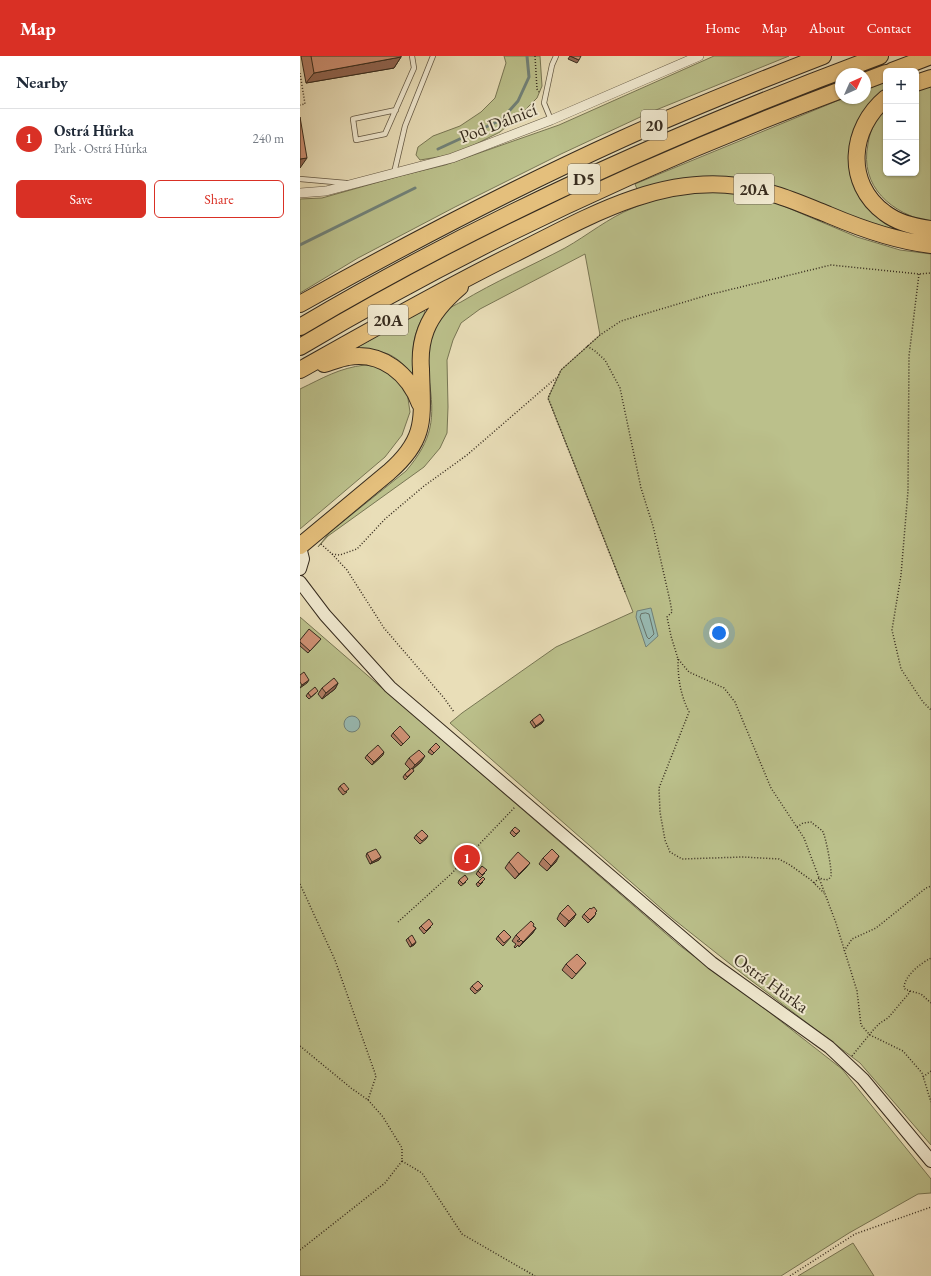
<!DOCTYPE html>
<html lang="en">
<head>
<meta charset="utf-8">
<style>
  body { margin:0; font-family:"EB Garamond",serif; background:#f6f6f7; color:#1f2937 }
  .controls { position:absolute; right:12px; top:12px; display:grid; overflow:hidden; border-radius:6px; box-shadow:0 1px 3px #0004 }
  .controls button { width:36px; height:36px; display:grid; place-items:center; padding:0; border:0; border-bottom:1px solid #e0e1e3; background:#fff; color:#1f2937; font:20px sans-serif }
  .compass { position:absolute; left:535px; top:12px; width:36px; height:36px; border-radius:50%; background:#fff; box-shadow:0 1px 3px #0004; rotate:45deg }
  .you { position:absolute; left:419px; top:577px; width:14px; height:14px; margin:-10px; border:3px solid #fff; border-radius:50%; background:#1a73e8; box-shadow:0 0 0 6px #1a73e833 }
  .badge { display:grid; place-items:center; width:26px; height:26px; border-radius:50%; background:#d93025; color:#fff; font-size:13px; font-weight:700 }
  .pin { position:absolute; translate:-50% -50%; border:2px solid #fff; box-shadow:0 1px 4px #0006 }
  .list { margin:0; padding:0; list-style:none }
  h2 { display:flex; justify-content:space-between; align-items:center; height:52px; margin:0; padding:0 16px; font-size:17px }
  h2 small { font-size:13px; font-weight:400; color:#747a83 }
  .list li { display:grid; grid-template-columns:26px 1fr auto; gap:12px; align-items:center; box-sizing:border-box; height:60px; padding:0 16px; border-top:1px solid #e0e1e3 }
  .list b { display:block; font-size:15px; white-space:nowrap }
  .list p { margin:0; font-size:13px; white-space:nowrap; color:#747a83 }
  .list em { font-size:13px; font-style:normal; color:#747a83 }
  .actions { display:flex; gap:8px; padding:12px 16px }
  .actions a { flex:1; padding:9px 0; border:1px solid #d93025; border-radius:6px; text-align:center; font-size:14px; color:#d93025 }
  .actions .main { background:#d93025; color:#fff }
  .icon { flex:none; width:22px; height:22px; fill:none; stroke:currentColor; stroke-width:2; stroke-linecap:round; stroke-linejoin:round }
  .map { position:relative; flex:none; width:631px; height:1220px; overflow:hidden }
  header { display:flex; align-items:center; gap:24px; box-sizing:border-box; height:56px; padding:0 20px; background:#d93025; color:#fff }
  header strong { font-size:19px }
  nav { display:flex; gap:22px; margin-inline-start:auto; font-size:14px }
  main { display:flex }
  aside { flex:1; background:#fff }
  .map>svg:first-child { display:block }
</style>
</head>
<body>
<header>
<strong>Map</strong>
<nav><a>Home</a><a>Map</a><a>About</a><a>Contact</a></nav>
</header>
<main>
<aside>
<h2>Nearby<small></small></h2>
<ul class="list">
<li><span class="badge">1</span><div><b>Ostrá Hůrka</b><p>Park · Ostrá Hůrka</p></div><em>240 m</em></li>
</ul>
<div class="actions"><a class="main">Save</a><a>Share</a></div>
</aside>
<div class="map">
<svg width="631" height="1220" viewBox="0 0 631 1220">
  <rect width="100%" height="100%" fill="#e9deb8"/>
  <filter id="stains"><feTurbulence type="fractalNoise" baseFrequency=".005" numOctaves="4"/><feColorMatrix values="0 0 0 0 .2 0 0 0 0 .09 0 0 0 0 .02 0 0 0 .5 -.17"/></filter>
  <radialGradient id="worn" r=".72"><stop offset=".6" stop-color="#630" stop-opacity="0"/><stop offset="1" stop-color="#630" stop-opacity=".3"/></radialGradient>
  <path fill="#bbc08b" stroke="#787654" d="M 204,0 L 240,0 L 242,30 L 237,42 L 217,62 L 200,76 L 156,98 L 120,104 L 116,99 L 118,91 L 133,80 L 160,70 L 181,56 L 195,42 L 206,7 Z
    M 414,0 L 489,0 L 351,56 L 261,98 L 155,151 L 58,202 L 0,237 L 0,143 L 22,142 L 100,120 L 145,109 L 259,69 Z
    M 585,26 L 586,36 L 578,41 L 554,123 L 626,181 L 607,178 L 559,163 L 487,135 L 337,133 L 335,128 L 544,42 L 565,42 L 565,34 Z
    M 631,29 L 631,166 C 592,158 559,131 568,88 C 569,80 572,71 576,65 C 579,60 583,57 586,53 L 586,117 L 616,117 L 616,34 Z
    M 418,135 L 447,139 L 474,146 L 557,181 L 600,194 L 631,198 L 631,1089 L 560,1007 L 444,919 L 372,862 L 150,667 L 162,657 L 256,591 L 333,556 L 248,342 L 261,314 L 300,279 L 285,198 L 180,253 L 161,267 L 153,284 L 147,304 L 148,351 L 147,377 L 140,392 L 124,411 L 28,480 L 18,491 L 30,476 L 106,415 C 133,383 135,363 129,323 C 127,314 124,298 126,289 C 127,285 140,261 143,257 C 147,253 155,249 161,246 C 194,226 231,210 265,192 C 288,179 308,162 333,152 C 360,140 389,137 418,135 Z
    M 124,254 L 125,256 C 112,282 112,292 113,320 C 94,295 84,295 54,293 Z
    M 65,309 L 82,311 L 97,318 L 107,336 L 110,356 L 102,379 L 85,401 L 0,473 L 0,333 C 23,322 39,312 65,309 Z
    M 0,561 L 379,889 L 469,956 L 542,1013 L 631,1123 L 631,1137 L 618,1138 L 549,1177 L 481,1220 L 0,1220 Z
    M 553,1187 L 574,1220 L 498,1220 Z"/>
  <path fill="#98bbb4" stroke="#718178" d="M 351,552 L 358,580 L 346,591 L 336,561 L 337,555 Z
    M44 668a8 8 0 1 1 16 0a8 8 0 1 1-16 0Z"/>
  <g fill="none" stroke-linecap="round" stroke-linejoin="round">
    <path stroke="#677369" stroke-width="1" d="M 346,557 L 349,558 L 354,578 L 349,583 L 347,581 L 340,561 L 341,558 Z"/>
    <path stroke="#718178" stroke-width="3" d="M 138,93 L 201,64 L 218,45 L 229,21 L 227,0
      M 0,189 L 115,132"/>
    <g stroke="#635844" stroke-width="6">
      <path id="lane" d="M 96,54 L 53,63 L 56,84 L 85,78 L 114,12 L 112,0
        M 251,64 L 244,47 L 252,9 L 256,0
        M 94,117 L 105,70 L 133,0
        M 0,123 L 46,127"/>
    </g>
    <g stroke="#635844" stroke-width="10">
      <path id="street" d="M 0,137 L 26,135 L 152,102 L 251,64 L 399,0"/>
    </g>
    <g stroke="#362b1e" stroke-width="14">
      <path id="secondary" d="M 0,491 L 3,503 L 0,513
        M 0,526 L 25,559 L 90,631 L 412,907 L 529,991 L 563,1023 L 631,1105"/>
    </g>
    <g stroke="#362b1e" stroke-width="18">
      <path id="highway" d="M 592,15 L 631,0
        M 565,25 L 586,17
        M 616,27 L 631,22
        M 586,42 C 550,72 544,127 585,157 C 598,167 615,171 631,173
        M 0,248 C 105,189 212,133 322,83 C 388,53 456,26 523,0
        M 0,271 C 184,162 380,74 580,0
        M 0,291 C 171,189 354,104 541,34
        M 24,308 C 32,306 40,302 48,301 C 82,295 109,318 120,348
        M 0,314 C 71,274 141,234 214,198 C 284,163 357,119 438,130 C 470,134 499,147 529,159 C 562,173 596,185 631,189
        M 0,490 L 89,416 C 128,382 122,361 121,313 C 120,300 121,287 126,274 C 133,256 146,243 160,231"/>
    </g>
    <path stroke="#362b1e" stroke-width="1.5" stroke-dasharray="1 2" stroke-linecap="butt" d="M 235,0 L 237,33 L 239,36
      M 0,17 L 5,48 L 0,49
      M 619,218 L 609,300 L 608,435 L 601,519 L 592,574 L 601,613 L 623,646 L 631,654
      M 287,290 L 295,295 L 305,304 L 320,332 L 341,432 L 353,470 L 370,545 L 372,556 L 367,561 L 371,580 L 378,603 L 389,616 L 424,632 L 435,646 L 471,732 L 504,782 L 536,867 L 557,935 L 561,969 L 570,979 L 603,995 L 622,1017 L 631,1046
      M 21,488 L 32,498 L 40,499 L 57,493 L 85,463 L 124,430 L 167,399 L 256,322
      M 32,498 L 47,514 L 84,572 L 144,642 L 154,656
      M 325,536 L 248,342 L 261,314 L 300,279 L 321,265 L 408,239 L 531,209 L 619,218 L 631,217
      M 378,603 C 378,623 380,637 389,656 L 359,732 L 360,756 L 365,784 L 370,796 L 382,803 L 443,801 L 479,803 L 490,809 L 511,824 L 524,837
      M 497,771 L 503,767 L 511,766 C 514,769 520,772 523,776 C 526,782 532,814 531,820 L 529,823 L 526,824 L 519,822 L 514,827
      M 0,828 L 35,904 L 76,1020 L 68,1044
      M 98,866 L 150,819 L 215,751
      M 544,895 L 552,883 L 576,872 L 626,832 L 631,830
      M 610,935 L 621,938 L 631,947
      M 0,990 L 51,1032 L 68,1044 L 83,1061 L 102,1092 L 102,1105 L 85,1127 L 0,1194
      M 552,1000 L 574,973 L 580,967 L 588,962 L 610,936 L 609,934 L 606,934 L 604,932 C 604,920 621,907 631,902
      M 623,1021 L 631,1015
      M 102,1105 L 122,1117 L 162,1178 L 235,1220
      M 490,1220 L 555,1178 L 631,1151"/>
    <use href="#lane" stroke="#f1ead1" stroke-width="4.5"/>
    <use href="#street" stroke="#f1ead1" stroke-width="9"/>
    <use href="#secondary" stroke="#f1ead1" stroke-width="12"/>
    <use href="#highway" stroke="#e4bf7c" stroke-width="16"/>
  </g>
  <path fill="#b27e65" stroke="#362b1e" d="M 1,0 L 101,0 L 101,1 L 94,12 L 6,27 Z
    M 21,583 L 8,597 L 0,590 L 0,584 Z
    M 38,627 L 35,633 L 22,643 L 18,638 L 22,632 Z
    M 8,637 L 16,637 L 9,643 L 6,640 Z
    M 232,664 L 244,664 L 242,667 L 234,672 L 230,666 Z
    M 93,677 L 110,681 L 101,690 L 91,680 Z
    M 140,691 L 132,699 L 128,696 L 130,693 Z
    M 67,699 L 83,699 L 72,709 L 65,702 Z
    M 109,702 L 121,706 L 113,713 L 112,717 L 105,724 L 103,721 L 105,718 L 110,713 L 105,708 Z
    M 40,730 L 47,736 L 43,739 L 38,733 Z
    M 212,774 L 220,775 L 214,781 L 210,777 Z
    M 116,779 L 128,780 L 126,783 L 120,788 L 114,782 Z
    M 67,797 L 81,801 L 79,804 L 70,808 L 66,800 Z
    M 243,802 L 256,806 L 247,815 L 239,808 Z
    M 209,806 L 226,812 L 215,823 L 205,812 Z
    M 178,815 L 185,817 L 180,822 L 176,818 Z
    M 159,824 L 166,826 L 161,830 L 158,827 Z
    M 178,826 L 183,826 L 178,831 L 176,828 Z
    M 260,857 L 276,858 L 273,863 L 265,871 L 257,863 Z
    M 296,857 L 294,861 L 288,867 L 282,861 L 284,858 Z
    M 121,870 L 131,871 L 124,878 L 119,872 Z
    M 233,870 L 236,872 L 232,878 L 219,891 L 218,889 L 215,892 L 214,891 L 216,888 L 212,885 L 216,879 Z
    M 198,880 L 211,881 L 203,890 L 196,883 Z
    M 108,882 L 116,886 L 114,889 L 110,891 L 106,884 Z
    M 286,907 L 282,912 L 272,923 L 262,914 L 266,908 Z
    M 172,930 L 181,933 L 175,938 L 170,933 Z"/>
  <path fill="#916652" stroke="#362b1e" d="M 270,0 L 279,4 L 277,7 L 268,3 Z
    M 101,1 L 94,12 L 6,27 L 14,17 Z
    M 7,102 L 0,112 L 0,103 Z
    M 9,624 L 7,627 L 0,632 L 2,629 Z
    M 38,627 L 35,633 L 22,643 L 26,637 Z
    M 244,664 L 242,667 L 234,672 L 236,670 Z
    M 84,696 L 83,699 L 72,709 L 74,706 Z
    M 125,700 L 121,706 L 111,714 L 115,709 Z
    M 259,800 L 256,806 L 247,815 Z
    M 81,801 L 79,804 L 70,808 L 72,806 Z
    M 230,807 L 226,812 L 215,823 L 219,818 Z
    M 276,858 L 273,863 L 265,871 L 269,865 Z
    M 236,872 L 232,878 L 219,891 L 223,886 Z
    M 116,886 L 114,889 L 110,891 L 112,889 Z"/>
  <path fill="#cf9275" stroke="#362b1e" d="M 11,0 L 101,0 L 101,1 L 14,17 Z
    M 270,0 L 281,0 L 279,4 Z
    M 0,61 L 7,102 L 0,103 Z
    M 9,573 L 21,583 L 10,595 L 0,586 L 0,584 Z
    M 4,616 L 9,624 L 2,629 L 0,626 L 0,619 Z
    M 34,622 L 38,627 L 26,637 L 22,632 Z
    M 15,631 L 18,635 L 11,641 L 8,637 Z
    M 240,658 L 244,664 L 236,670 L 232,664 Z
    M 100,670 L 110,681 L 103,688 L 93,677 Z
    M 136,687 L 140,691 L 134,697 L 130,693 Z
    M 78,689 L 84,696 L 74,706 L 67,699 Z
    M 119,694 L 125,700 L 115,709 L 109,702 Z
    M 112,712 L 114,715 L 107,721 L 105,718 Z
    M 44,727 L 49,733 L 45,736 L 40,730 Z
    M 215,771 L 220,775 L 216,778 L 212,774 Z
    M 122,774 L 128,780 L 122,785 L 116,779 Z
    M 76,793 L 81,801 L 72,806 L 67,797 Z
    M 252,793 L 259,800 L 251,810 L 243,802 Z
    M 218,796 L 230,807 L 219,818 L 209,806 Z
    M 182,810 L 187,814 L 182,819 L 178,815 Z
    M 165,819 L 168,823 L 163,828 L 159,824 Z
    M 183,821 L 185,823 L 180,828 L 178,826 Z
    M 268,849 L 276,858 L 269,865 L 260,857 Z
    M 294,851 L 297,855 L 295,857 L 296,858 L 290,864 L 284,858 L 290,852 L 291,853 Z
    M 129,863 L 133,868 L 126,875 L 121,870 Z
    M 231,865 L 234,868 L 233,870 L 236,872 L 223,886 L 221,884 L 219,886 L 217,885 L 220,883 L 216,879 Z
    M 204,874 L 211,881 L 204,887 L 198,880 Z
    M 112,879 L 116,886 L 112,889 L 108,882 Z
    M 277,898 L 286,907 L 276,918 L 266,908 Z
    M 178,925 L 183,930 L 177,935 L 172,930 Z"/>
  <g text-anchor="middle" stroke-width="4" stroke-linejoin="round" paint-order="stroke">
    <g fill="#f1ead1" stroke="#6e6454" stroke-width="1">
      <rect x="341" y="54" width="26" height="30" rx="3"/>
      <rect x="268" y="108" width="32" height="30" rx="3"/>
      <rect x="434" y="118" width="40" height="30" rx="3"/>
      <rect x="68" y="249" width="40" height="30" rx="3"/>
    </g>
    <g font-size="17" font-weight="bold" fill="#362b1e">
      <text x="354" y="75">20</text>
      <text x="284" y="129">D5</text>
      <text x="454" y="139">20A</text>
      <text x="88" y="270">20A</text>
    </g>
    <g font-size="18" fill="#362b1e" stroke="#f1ead1">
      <text transform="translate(198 67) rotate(-21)" y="6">Pod Dálnicí</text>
      <text transform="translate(471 927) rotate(36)" y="6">Ostrá Hůrka</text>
    </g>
  </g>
  <rect width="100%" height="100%" filter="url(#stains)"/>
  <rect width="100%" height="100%" fill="url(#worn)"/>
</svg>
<div class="controls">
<button>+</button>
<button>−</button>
<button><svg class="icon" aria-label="layers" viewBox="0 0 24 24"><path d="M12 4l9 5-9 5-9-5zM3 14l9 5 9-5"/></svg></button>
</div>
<svg class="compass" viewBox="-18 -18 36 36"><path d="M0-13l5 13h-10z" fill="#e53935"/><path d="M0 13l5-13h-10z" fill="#747a83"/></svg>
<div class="you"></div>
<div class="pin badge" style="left:167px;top:802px">1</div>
</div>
</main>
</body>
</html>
